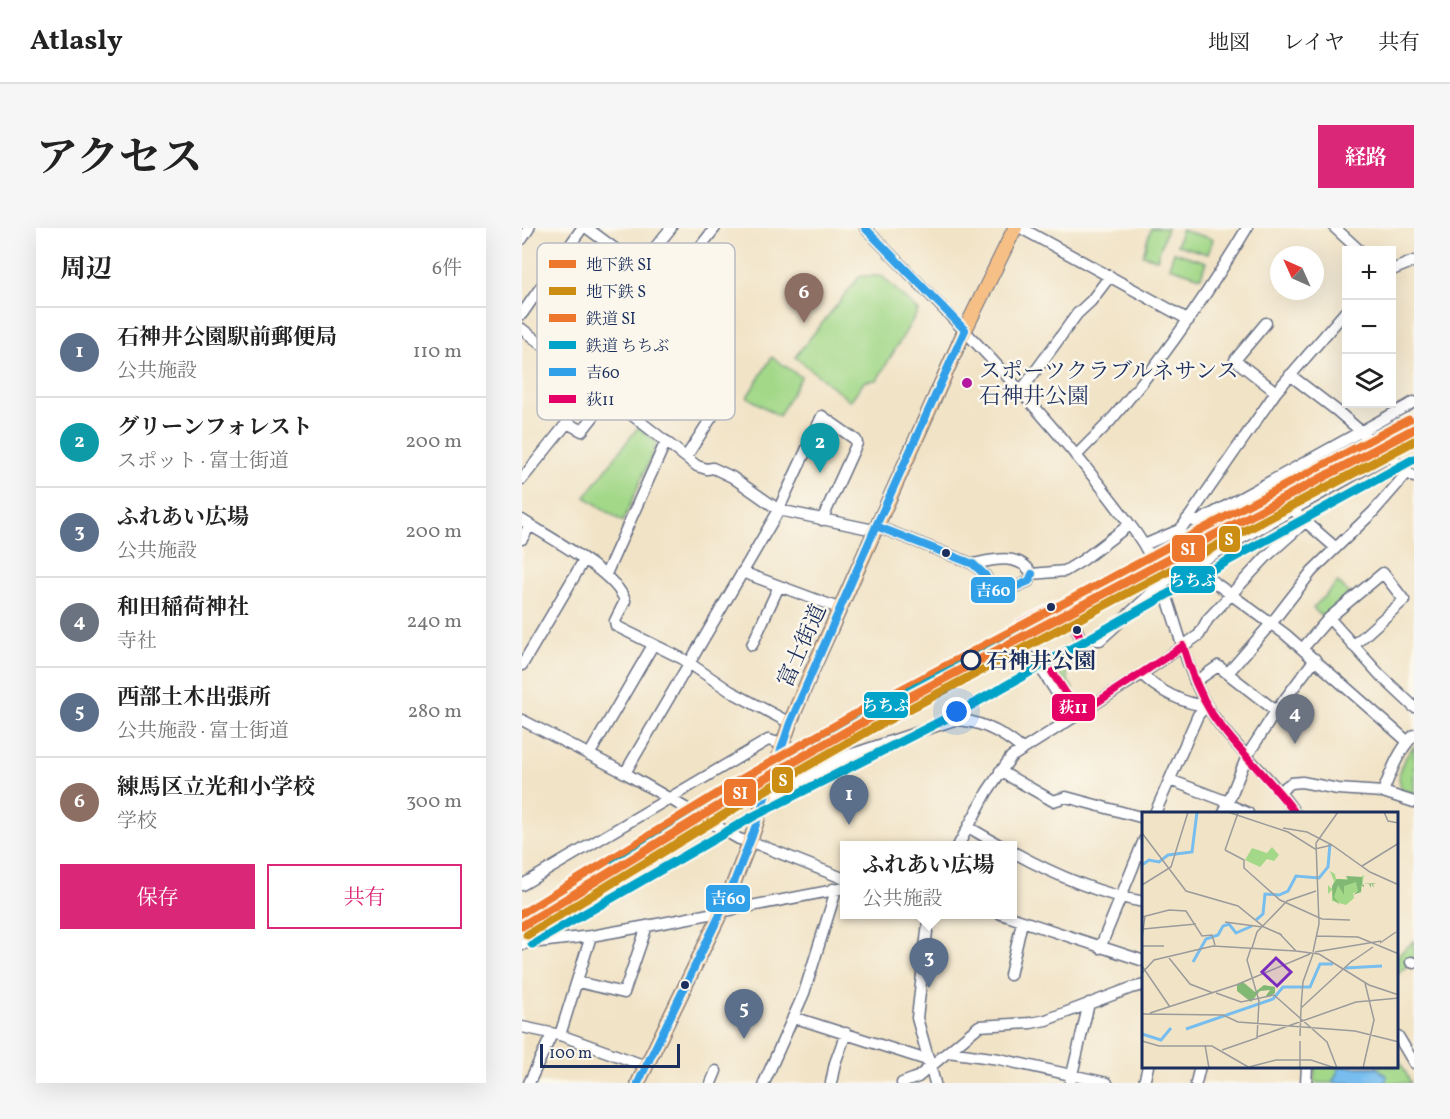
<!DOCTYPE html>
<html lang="ja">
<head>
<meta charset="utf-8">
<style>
  body { margin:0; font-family:Vollkorn,"Noto Serif JP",serif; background:#f6f6f6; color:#222 }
  .controls { position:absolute; right:18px; top:18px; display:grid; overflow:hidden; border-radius:0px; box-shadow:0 6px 24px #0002 }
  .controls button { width:54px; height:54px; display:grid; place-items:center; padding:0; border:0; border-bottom:2px solid #e0e0e0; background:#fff; color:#222; font:30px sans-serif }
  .compass { position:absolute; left:748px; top:18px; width:54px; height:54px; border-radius:50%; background:#fff; box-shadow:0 6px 24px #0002; rotate:315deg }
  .scale { position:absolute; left:18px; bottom:15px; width:140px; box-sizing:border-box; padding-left:6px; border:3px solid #1b2f5e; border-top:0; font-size:16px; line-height:21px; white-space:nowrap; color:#1b2f5e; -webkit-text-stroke:4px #fbf7ec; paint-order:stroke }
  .you { position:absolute; left:435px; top:484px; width:21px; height:21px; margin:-15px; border:4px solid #fff; border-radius:50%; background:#1a73e8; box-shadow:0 0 0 9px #1a73e833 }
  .badge { display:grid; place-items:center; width:39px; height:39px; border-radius:50%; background:#db2777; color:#fff; font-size:20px; font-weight:700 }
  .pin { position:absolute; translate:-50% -50px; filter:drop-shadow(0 2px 3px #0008) }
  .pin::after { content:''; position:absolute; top:32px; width:21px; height:18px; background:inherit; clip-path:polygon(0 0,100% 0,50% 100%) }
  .popup { position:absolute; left:318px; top:613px; width:177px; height:78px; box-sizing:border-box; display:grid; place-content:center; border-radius:0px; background:#fff; filter:drop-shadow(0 2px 4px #0005); font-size:20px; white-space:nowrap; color:#767676 }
  .popup b { font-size:22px; color:#222 }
  .popup::after { content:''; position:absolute; left:50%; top:100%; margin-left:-12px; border:12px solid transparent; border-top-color:#fff }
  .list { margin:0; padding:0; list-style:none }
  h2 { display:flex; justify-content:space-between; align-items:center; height:78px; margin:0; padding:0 24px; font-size:26px }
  h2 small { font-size:20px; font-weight:400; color:#767676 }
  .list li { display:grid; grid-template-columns:39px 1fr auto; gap:18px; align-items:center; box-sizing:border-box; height:90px; padding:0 24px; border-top:2px solid #e0e0e0 }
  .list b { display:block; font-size:22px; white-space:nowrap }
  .list p { margin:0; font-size:20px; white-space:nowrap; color:#767676 }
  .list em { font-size:20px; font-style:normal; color:#767676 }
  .actions { display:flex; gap:12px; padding:18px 24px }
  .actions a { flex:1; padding:14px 0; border:2px solid #db2777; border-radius:0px; text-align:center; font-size:21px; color:#db2777 }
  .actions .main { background:#db2777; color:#fff }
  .icon { flex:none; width:33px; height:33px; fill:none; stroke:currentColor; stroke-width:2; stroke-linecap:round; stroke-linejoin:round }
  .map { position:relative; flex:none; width:892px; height:855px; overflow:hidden; border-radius:0px }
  header { display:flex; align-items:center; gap:36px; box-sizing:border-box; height:84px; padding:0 30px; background:#fff; border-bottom:2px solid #e0e0e0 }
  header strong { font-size:28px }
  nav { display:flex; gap:33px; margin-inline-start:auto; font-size:21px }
  .intro { display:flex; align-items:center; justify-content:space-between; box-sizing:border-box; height:144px; padding:0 36px }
  h1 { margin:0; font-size:42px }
  .button { padding:15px 27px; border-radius:0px; background:#db2777; color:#fff; font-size:21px; font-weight:700 }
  main { display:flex; gap:36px; padding:0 36px }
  aside { flex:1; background:#fff; border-radius:0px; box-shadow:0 6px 24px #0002 }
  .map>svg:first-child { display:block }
</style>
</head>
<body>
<header>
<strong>Atlasly</strong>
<nav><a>地図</a><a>レイヤ</a><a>共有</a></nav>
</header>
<div class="intro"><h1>アクセス</h1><a class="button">経路</a></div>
<main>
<aside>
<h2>周辺<small>6件</small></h2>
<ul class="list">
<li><span class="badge" style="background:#5c6f8a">1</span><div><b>石神井公園駅前郵便局</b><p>公共施設</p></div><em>110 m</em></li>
<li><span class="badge" style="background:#0f9aa8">2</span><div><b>グリーンフォレスト</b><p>スポット · 富士街道</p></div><em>200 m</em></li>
<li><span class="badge" style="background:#5c6f8a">3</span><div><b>ふれあい広場</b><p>公共施設</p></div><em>200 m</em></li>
<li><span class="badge" style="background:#6b7280">4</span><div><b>和田稲荷神社</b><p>寺社</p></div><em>240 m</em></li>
<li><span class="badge" style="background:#5c6f8a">5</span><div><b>西部土木出張所</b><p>公共施設 · 富士街道</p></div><em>280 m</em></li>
<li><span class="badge" style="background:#8d6e63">6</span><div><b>練馬区立光和小学校</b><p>学校</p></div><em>300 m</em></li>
</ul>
<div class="actions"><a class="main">保存</a><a>共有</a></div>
</aside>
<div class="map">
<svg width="892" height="855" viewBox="0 0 892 855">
  <rect width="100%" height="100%" fill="#fbf7ec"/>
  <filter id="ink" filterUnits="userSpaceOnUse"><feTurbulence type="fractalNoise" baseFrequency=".0167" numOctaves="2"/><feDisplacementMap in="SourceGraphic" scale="12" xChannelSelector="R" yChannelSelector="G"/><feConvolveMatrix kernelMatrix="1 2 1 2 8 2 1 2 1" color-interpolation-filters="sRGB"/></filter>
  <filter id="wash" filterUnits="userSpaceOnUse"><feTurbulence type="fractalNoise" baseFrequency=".008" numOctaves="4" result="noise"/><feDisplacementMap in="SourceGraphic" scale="24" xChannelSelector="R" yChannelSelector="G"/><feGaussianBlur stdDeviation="1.35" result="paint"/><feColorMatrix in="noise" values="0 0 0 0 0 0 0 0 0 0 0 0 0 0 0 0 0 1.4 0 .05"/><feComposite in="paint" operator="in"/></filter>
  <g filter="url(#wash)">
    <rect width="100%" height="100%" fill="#f1e3c6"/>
    <path fill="#a2d888" stroke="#5e8473" stroke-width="1.5" d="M 629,0 L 645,0 L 635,31 L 621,27 Z
      M 659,2 L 691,11 L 686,26 L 655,17 Z
      M 183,21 L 212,45 L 199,60 L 179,44 Z
      M 652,24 L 684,34 L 679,49 L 647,39 Z
      M 338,48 L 360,48 L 396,83 L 355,152 L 343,153 L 328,173 L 273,129 Z
      M 250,129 L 279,149 L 257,188 L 225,169 Z
      M 116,199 L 135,215 L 101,294 L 63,269 Z
      M 816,354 L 827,366 L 801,390 L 791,380 Z
      M 562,419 L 563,421 L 545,439 L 545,451 L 551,461 L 547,463 C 529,434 535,435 562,419 Z
      M 892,518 L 892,566 L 880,561 C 872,544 882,531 892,518 Z
      M 892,713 L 892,731 L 876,746 L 876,727 Z
      M 876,830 L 889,855 L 792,855 L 793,839 L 876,838 Z"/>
    <path fill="#77beef" stroke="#4976a6" stroke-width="1.5" d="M 195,87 L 205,95 L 184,122 L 173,114 Z
      M 818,839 L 855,839 L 865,849 L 863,855 L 810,855 Z"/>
  </g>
  <g filter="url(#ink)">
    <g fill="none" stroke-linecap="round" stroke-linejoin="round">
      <path stroke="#c6bfb1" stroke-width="10" stroke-dasharray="10 5" stroke-linecap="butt" d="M 506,428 L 493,403 L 493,400 L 498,395 L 537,376 L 544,381 L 554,400"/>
      <g stroke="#666e82" stroke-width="13">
        <path id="minor" d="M 65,0 L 155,67
          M 343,0 C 438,97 534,194 614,305 C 651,357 654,422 684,476 C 707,517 748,546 773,585
          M 499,0 L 667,92
          M 813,0 L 837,22
          M 0,11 L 7,0
          M 870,42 L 892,33
          M 0,86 L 60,0
          M 744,95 L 713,132 L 754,164
          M 0,101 L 175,238 L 185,241 L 191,240 L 210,249 L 257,282 L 352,302
          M 129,116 L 200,173 L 164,229
          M 47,138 L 117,39 L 149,0
          M 768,147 L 814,182 L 892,249
          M 499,163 L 555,86 L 569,73 L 588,48
          M 554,228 C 565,216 578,204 589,192 C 641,132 685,67 725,0
          M 0,251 L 45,195 L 60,203 L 129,116 L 136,91 L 174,43 L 178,19 L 193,0
          M 772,281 L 776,287 L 814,320
          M 665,291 L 672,293 L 677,293 L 892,174
          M 0,292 C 26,309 94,344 103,373 L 93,393 L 94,398 L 161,431 L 208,463 L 268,495
          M 354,298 L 451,336 L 463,347 L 473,365 L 479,365 L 507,353 L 510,346
          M 0,311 L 8,297
          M 622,317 L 657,302 L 661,298 L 754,164 L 824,83
          M 451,336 C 471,332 497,324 510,346
          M 670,338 L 763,406 L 885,513
          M 220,344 L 319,381
          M 84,346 L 144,213
          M 510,346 L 543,343 L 561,332 L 607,297
          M 807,390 L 858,447 L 892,479
          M 559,411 L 578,412 L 642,354 L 866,228
          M 230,417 L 257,358
          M 781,420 L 807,390 L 861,345 L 882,372 L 831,418
          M 506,428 L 522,445 L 543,478 L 554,488
          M 514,436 C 529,434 552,427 559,411 L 554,400
          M 0,437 L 62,332
          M 706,445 L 752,392 L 790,343 L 851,284 L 886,244
          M 620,446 C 633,461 665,478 685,477
          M 673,454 L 696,438 L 754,483
          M 0,492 L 103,545 L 217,611 L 235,616 L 323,651
          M 67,527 L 131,417
          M 478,543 L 531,573 L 544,569 L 622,590
          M 103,545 L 254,287 L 300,188 L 334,212 L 335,215 L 300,292
          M 648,552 L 706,574
          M 758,563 L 769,555 L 780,554 L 816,561 L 861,564 L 892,574
          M 861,564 C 869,544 876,523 892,507
          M 243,570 L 328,527 L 432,492 C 458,492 481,505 500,521
          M 705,576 L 726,585
          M 633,585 L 676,487 L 685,477
          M 702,585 L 725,528 L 754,483 L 793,431
          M 446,599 L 479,618
          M 436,618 L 465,564 L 489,529 L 620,446 L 677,407 L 686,391 L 745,328 L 783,294
          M 491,624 C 531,646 577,666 622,674
          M 0,657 L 246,512 L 261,516
          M 407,686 L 395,790 L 413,855
          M 479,686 L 622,733
          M 0,716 L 69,708 L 125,698 L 323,660
          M 578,720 L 622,612
          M 889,734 L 892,735
          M 488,747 L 500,694
          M 56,754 L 102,765 L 125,698
          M 271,789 L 408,833
          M 0,799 L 38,807 L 124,838
          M 38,807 L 69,708
          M 876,808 L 892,835
          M 426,824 L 477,831 L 585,855
          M 7,855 L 30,806
          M 189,855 L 194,843
          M 242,855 L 282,765 L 312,669 L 311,661
          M 309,855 L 313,835 L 324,805
          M 380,855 L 396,849 L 457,798 L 509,795 L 524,792 L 609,760 L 622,757
          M 548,855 L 567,775
          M 622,855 L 626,838
          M 674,855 L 678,838
          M 784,855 L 785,838"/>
      </g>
      <g stroke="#666e82" stroke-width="16">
        <path id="major" d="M 116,855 L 205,672 L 230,608 L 268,495 L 289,445 L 443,102 L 493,0"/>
      </g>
      <use href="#minor" stroke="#fff" stroke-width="10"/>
      <use href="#major" stroke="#f5bf86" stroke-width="14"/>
      <g stroke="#fbf7ec" stroke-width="12">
        <path id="bus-1" d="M 343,0 L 443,102
          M 354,298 L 451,336 L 463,347 L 473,365 L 479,365 L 507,353 L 510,346
          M 116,855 L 205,672 L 230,608 L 268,495 L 354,298 L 443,102"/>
      </g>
      <g stroke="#fbf7ec" stroke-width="12">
        <path id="bus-2" d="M 495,408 L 493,400 L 498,395 L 534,377 L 540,377 L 548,388 L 559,411 L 555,417 L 532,433 L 530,444 L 550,475 L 554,488
          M 661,418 C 668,442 677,465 690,486 C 714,522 748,550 773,585
          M 554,488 L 661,418"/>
      </g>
      <use href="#bus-1" stroke="#30a0e9" stroke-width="8"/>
      <use href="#bus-2" stroke="#e50065" stroke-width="8"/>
      <g stroke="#fbf7ec" stroke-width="14">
        <path id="rail-1" d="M 0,686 L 215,554 L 343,481 L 887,192"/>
      </g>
      <g stroke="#fbf7ec" stroke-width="14">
        <path id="rail-2" d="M 92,637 L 395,459 L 521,396 L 648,339
          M 10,716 L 232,588 L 439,483 L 669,353 L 892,231"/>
      </g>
      <use href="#rail-1" stroke="#ed772d" stroke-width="9"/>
      <use href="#rail-2" stroke="#01a3c8" stroke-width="9"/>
      <g stroke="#fbf7ec" stroke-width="14">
        <path id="metro-1" d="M 0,698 L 221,563 L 348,490 L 892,201"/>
      </g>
      <g stroke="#fbf7ec" stroke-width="14">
        <path id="metro-2" d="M 5,707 L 226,572 L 353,499 L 892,213"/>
      </g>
      <use href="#metro-1" stroke="#ed772d" stroke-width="9"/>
      <use href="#metro-2" stroke="#cb8e13" stroke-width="9"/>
    </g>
  </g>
  <circle fill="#b5179e" stroke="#fbf7ec" stroke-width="2" cx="445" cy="155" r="6"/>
  <g fill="#1b2f5e" stroke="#fbf7ec" stroke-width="2">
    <circle cx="424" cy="325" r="5"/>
    <circle cx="529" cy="379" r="5"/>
    <circle cx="555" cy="402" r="5"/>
    <circle cx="163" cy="757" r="5"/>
  </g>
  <circle fill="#fbf7ec" stroke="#1b2f5e" stroke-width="3" cx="449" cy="432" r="9"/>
  <g text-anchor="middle" stroke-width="5" stroke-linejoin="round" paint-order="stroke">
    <g font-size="22" fill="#1b2f5e" stroke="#fbf7ec" text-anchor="start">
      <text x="457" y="150">スポーツクラブルネサンス<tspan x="457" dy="25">石神井公園</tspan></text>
    </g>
    <g font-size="22" fill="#1b2f5e" stroke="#fbf7ec">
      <text transform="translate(279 417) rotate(-66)" y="8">富士街道</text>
    </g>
    <g font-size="22" font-weight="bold" fill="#1b2f5e" stroke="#fbf7ec" text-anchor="start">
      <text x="464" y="440">石神井公園</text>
    </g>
  </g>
  <g transform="translate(620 584)">
    <rect width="256" height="256" fill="#f1e3c6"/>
    <path d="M 130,35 L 137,43 L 132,49 L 125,47 L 118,55 L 103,48 L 110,36 L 125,41 ZM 188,59 L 193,62 L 194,67 L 216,67 L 222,63 L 219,80 L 211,81 L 212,86 L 204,93 L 190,89 L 190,78 L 186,82 L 186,73 L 190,77 L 192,69 Z" fill="#a2d888"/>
    <path d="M 204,64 L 220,65 L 220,72 L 235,71 L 231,72 L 232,76 L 229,71 L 229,76 L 227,72 L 219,72 L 222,73 L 222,75 L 219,73 L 219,80 L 211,83 L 216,79 L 214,70 L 202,74 L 202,83 L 196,73 L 192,85 L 198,93 L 191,87 L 190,74 L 195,67 L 206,68 ZM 101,170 L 113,180 L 122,173 L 133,175 L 133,181 L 128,184 L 123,185 L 128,178 L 118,179 L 109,190 L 95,179 L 95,173 Z" fill="#81b874"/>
    <path fill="none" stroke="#77beef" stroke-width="3" d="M 0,53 L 7,48 L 17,50 L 26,43 L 50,40 L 55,0M 114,108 L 121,102 L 123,82 L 137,83 L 146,79 L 154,64 L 177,66 L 186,55 L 188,32M 51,150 L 64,127 L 76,123 L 81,114 L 87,112 L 94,121 L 110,114M 203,156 L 240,154M 44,217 L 131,187 L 141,175 L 168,175 L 178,152 L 191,152M 0,222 L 19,228 L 29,216"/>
    <path fill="none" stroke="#9b9b9c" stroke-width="1.5" d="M 86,0 L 146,20 L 173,37 L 190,33 L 228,60 L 257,73M 242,0 L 246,9 L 257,11M 141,16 L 165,20 L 190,33M 0,21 L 44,79 L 96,94 L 122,115 L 140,123M 83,38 L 102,48 L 102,56 L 138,88 L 180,107 L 208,108M 83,38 L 96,1M 220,54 L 257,31M 0,73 L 29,55 L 46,0M 0,105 L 27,98 L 44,99 L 60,124 L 70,123 L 73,133M 83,110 L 120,115M 1,117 L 54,112M 137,121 L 154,139 L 177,142 L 227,173 L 257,183M 175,124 L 216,125 L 257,142M 0,126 L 3,104M 238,131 L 254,120M 0,134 L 22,134M 110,136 L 115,120 L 145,89 L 174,79M 171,140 L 177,112 L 174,31 L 196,0M 173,140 L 239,129M 27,146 L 48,172 L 71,181M 209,150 L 231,135M 0,154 L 28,195M 0,161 L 12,148 L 71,134 L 154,139M 74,181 L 99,190 L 132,183 L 185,230 L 195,256M 159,195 L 161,170 L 171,142M 8,201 L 94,173 L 168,142M 0,202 L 81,203 L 96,210 L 213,219 L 257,230M 158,224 L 159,196 L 211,148M 115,225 L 214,190 L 257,186M 0,229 L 17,234 L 70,234 L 108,256M 63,233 L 67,256M 80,238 L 115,226 L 117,189 L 105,148 L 109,136M 107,255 L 134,248 L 169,248 L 193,256M 158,256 L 158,229M 221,256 L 232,208 L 223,171"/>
    <path fill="#7b2cbf" fill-opacity="0.15" stroke="#7b2cbf" stroke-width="3" d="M 134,146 L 149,160 L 135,174 L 120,160 Z"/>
    <rect width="256" height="256" fill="none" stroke="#1b2f5e" stroke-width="3"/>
  </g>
  <rect x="15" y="15" width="198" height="177" rx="9" fill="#fbf7ec" stroke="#b8bbc1" stroke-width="1.5"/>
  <rect x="27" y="32" width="27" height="8" fill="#ed772d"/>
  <rect x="27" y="59" width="27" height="8" fill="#cb8e13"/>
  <rect x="27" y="86" width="27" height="8" fill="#ed772d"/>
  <rect x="27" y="113" width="27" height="8" fill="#01a3c8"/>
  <rect x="27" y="140" width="27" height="8" fill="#30a0e9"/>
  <rect x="27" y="167" width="27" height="8" fill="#e50065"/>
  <g font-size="16" fill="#1b2f5e">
    <text x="64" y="42">地下鉄 SI</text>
    <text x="64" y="69">地下鉄 S</text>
    <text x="64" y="96">鉄道 SI</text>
    <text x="64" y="123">鉄道 ちちぶ</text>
    <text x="64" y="150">吉60</text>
    <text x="64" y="177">荻11</text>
  </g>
  <g stroke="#fbf7ec" stroke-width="2">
    <rect x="696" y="297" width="23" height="28" rx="6" fill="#cb8e13"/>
    <rect x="649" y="306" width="35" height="29" rx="6" fill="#ed772d"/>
    <rect x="648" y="337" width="46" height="29" rx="6" fill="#01a3c8"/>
    <rect x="448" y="348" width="46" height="28" rx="6" fill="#30a0e9"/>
    <rect x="341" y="463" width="46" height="28" rx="6" fill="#01a3c8"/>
    <rect x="529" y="465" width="45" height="29" rx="6" fill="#e50065"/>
    <rect x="249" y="538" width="23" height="28" rx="6" fill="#cb8e13"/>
    <rect x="201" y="550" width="34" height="29" rx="6" fill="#ed772d"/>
    <rect x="183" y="656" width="46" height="29" rx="6" fill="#30a0e9"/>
  </g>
  <g font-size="16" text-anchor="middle" font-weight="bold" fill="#fff">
    <text x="707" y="317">S</text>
    <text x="666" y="327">SI</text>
    <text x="671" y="358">ちちぶ</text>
    <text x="471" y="368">吉60</text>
    <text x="364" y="483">ちちぶ</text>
    <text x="551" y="485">荻11</text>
    <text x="261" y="558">S</text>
    <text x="218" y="571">SI</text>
    <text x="206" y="676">吉60</text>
  </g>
</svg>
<div class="controls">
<button>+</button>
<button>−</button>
<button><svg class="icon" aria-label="layers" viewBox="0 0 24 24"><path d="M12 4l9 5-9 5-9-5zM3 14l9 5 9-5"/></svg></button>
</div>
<svg class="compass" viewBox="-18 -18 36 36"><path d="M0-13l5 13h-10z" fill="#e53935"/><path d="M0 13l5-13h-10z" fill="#767676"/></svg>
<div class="scale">100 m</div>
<div class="you"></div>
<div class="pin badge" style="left:327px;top:597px;background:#5c6f8a">1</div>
<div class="pin badge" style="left:298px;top:245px;background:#0f9aa8">2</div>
<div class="pin badge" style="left:407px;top:760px;background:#5c6f8a">3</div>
<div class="popup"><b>ふれあい広場</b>公共施設</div>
<div class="pin badge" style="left:773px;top:516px;background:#6b7280">4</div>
<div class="pin badge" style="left:222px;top:811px;background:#5c6f8a">5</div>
<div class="pin badge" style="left:282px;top:95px;background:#8d6e63">6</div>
</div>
</main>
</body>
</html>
